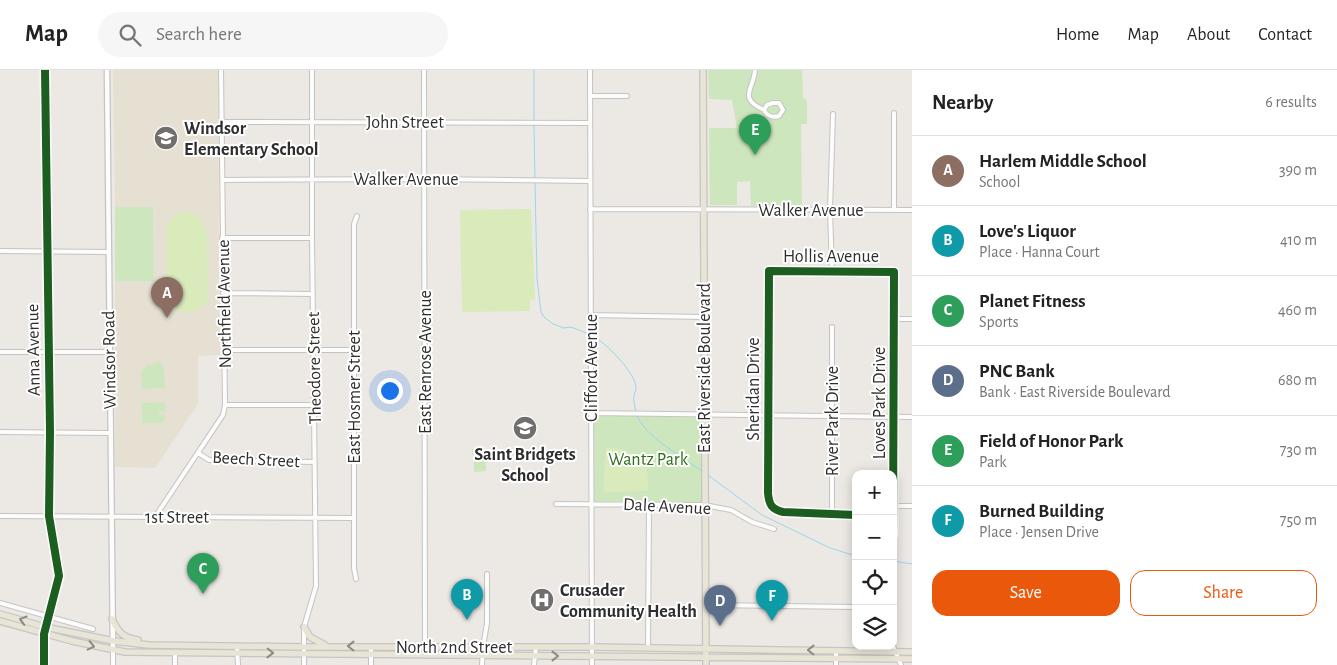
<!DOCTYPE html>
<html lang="en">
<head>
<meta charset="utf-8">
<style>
  body { margin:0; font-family:"Alegreya Sans",sans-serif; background:#f6f6f6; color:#222 }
  .controls { position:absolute; right:15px; bottom:15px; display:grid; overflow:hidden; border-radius:10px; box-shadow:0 2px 12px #0003 }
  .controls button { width:45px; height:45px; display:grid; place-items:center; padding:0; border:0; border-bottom:1px solid #e0e0e0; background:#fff; color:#222; font:25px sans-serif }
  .you { position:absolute; left:389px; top:320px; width:18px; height:18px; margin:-12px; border:4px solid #fff; border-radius:50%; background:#1a73e8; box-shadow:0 0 0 8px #1a73e833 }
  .badge { display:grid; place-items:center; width:32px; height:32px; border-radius:50%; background:#ea580c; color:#fff; font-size:16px; font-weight:700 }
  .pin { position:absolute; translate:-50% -41px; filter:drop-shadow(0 1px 2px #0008) }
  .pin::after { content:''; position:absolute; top:26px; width:18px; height:15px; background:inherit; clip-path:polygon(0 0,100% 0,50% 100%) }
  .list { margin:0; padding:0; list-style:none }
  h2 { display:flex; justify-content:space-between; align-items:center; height:65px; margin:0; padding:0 20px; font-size:21px }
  h2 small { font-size:16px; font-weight:400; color:#767676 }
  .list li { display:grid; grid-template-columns:32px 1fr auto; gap:15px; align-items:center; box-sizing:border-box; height:70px; padding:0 20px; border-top:1px solid #e0e0e0 }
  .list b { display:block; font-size:19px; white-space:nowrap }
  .list p { margin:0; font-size:16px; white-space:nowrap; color:#767676 }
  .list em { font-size:16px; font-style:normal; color:#767676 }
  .actions { display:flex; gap:10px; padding:15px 20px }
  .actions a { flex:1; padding:11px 0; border:1px solid #ea580c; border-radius:15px; text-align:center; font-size:18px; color:#ea580c }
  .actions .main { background:#ea580c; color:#fff }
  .icon { flex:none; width:28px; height:28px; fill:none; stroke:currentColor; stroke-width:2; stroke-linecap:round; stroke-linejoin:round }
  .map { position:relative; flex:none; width:912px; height:595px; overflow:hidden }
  header { display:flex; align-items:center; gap:30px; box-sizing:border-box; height:70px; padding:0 25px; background:#fff; border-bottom:1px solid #e0e0e0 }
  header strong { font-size:24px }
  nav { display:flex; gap:28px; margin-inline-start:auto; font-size:18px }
  .search { width:350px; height:45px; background:#f6f6f6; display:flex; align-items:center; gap:12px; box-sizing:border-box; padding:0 18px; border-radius:28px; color:#767676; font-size:19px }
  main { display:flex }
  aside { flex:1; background:#fff }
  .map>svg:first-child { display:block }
</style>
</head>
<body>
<header>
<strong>Map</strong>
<div class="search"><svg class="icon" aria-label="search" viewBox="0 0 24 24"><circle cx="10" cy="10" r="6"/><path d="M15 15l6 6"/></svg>Search here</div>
<nav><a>Home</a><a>Map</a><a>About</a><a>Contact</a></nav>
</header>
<main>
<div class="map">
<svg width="912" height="595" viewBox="0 0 912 595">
  <rect width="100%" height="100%" fill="#ece8e4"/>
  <path fill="#e6e0d3" d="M 113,0 L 218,0 L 220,285 L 198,286 L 198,334 L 155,398 L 115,397 L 115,211 L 154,210 L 153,137 L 115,137 Z"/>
  <path fill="#cee6be" d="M 708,0 L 802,0 L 803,28 L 807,30 L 807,54 L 801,54 L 802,136 L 751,136 L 750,111 L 737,112 L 737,135 L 710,135 L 709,58 L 737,58 L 732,30 L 709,29 Z
    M 115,137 L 153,137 L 154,211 L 115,211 Z
    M 161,292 L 164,301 L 165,318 L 142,319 L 141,302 L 147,295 Z
    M 165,332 L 165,341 L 159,341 L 159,345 L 165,345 L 165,349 L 162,353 L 142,353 L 142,333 Z
    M 591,343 L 704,345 L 704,435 L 592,433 Z
    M 472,379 L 486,379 L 486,401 L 474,402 L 474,386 L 472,384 Z"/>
  <path fill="#d9eabb" d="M 531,139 L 535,229 L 530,230 L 530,241 L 462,242 L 460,140 Z
    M 188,142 L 198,146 L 207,160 L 208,229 C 198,248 174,247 166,227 L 166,159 C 170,148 177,143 188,142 Z
    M 606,377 C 621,379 642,382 647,400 C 648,406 648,414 648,421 L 605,422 L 603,419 Z"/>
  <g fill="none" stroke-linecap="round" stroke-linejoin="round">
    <path stroke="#99d6ec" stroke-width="1" d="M 534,0 L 534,51
      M 534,55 L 535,109
      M 535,113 L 537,208 L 541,242 L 544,247 L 553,254 L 564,258 L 571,257 L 589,264
      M 593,266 C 605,272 636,303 636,318 C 636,319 634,325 634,326 C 633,331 635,336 636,342
      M 637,345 C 642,365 686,389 703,402
      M 708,405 L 762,445 L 830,478 L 856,486
      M 893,491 L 912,494"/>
    <g stroke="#c5c4c5" stroke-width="6">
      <path id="minor" d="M 424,0 L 425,577
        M 590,0 L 592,595
        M 755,0 C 754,19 737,28 764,40
        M 590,26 L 627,26
        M 773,33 L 779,33 L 783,40 L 779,46 C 773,48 767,46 764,40 L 767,35 Z
        M 221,52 L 590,53
        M 222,110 L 426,109 L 590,111
        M 590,139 L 912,140
        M 894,140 L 894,43
        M 222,168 L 312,168
        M 0,181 L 109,182
        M 832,201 L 830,140 L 833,44
        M 223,223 L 313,224
        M 590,245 L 703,247
        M 894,249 L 912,249
        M 225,280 L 354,280
        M 0,282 L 109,282
        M 225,335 L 314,335
        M 591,343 L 912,347
        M 0,362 L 110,363
        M 198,383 L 209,390 L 314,392
        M 556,434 L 704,435 L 731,440 L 752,452 L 774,459
        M 894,436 L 912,436
        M 832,445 L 832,257
        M 856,445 L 783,442 C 771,439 769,434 768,423 L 769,201 L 894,202 L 893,465
        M 0,446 L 354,448
        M 155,447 L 223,345 L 225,335 L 221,0
        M 356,509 L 354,498 L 354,154 L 357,146
        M 0,533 L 93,559
        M 706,535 L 856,537
        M 237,576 L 238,595
        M 893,576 L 901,595
        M 371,577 L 371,595
        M 648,577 L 649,434
        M 175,582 L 175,595
        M 44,595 L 44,564 L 59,506 L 49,446 L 50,362 L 45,0
        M 113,595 L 113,581
        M 304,595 L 304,557 L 316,516 L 312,168 L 312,0
        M 482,595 L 483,577 L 487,553 L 487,504
        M 534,595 L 536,577
        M 836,595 L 836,581"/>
    </g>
    <g stroke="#c5c4c5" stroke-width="7">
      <path id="tertiary" d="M 107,0 L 113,581"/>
    </g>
    <g stroke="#c6c5c4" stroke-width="8">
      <path id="primary" d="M 703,0 L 706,595
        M 0,544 L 45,557 L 114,571 L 149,575 L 304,577 L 592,577 L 912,582
        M 112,549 C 118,562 123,568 138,570
        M 0,551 L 72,571 L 125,582 L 912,589
        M 304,557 L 310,567 L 325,575"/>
    </g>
    <use href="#minor" stroke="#fcfcfb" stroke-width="4"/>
    <use href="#tertiary" stroke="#fcfcfb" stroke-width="4.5"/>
    <use href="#primary" stroke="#e8e4d6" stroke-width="5.5"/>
    <g stroke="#fff" stroke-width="11">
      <path id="cycleway" d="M 856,445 L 783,442 C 771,439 769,434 768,423 L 769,201 L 894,202 L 893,465
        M 44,595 L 44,564 L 59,506 L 49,446 L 50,362 L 45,0"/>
    </g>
    <use href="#cycleway" stroke="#1b5e20" stroke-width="8"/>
  </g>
  <defs><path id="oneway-chevron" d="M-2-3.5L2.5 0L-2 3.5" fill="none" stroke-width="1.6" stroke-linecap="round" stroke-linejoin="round" transform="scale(1.25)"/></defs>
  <g stroke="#8b8982">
    <use href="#oneway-chevron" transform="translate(23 550) rotate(-164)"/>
    <use href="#oneway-chevron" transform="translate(91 576) rotate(13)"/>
    <use href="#oneway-chevron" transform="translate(351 576) rotate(-179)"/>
    <use href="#oneway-chevron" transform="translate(811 580) rotate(-179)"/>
    <use href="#oneway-chevron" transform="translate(270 583) rotate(1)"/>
    <use href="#oneway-chevron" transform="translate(555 586)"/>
  </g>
  <defs>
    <g id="school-disc" transform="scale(1.25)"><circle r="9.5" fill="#706f6e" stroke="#fff"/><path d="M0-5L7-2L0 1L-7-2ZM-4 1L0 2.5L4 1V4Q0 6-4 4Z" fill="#fff"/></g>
    <g id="hospital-disc" transform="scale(1.25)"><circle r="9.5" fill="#706f6e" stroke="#fff"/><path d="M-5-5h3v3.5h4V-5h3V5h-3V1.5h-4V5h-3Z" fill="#fff"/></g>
  </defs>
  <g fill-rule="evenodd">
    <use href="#school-disc" x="166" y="68"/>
    <use href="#school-disc" x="525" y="358"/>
    <use href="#hospital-disc" x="542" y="530"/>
  </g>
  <g text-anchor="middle" stroke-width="4" stroke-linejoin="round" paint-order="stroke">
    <g font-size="18" fill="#2e2e2e" stroke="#fff">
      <text x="405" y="58">John Street</text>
      <text x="406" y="115">Walker Avenue</text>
      <text x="811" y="146">Walker Avenue</text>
      <text x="831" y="192">Hollis Avenue</text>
      <text transform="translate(224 234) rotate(-91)" y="6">Northfield Avenue</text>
      <text transform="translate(33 280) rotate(-91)" y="6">Anna Avenue</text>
      <text transform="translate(109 290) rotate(-91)" y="6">Windsor Road</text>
      <text transform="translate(425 292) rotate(-90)" y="6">East Renrose Avenue</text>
      <text transform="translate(314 298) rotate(-91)" y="6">Theodore Street</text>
      <text transform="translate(591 298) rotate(-90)" y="6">Clifford Avenue</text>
      <text transform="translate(704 298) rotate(-90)" y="6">East Riverside Boulevard</text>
      <text transform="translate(753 319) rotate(-90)" y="6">Sheridan Drive</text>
      <text transform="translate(354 327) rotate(-90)" y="6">East Hosmer Street</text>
      <text transform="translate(879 333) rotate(-90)" y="6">Loves Park Drive</text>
      <text transform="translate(832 351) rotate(-90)" y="6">River Park Drive</text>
      <text transform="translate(256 389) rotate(3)" y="6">Beech Street</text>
      <text transform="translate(667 436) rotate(3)" y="6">Dale Avenue</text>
      <text x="177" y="453">1st Street</text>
      <text x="454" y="583">North 2nd Street</text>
    </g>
    <g font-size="18" font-weight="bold" fill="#2e2e2e" stroke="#fff" text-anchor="start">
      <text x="184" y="64">Windsor<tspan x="184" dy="21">Elementary School</tspan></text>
      <text x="525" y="390" text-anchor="middle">Saint Bridgets<tspan x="525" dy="21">School</tspan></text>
      <text x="560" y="526">Crusader<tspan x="560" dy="21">Community Health</tspan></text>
    </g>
    <g font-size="18" fill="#2c6e1b" stroke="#fff">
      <text x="648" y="395">Wantz Park</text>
    </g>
  </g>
</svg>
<div class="controls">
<button>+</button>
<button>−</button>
<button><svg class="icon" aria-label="locate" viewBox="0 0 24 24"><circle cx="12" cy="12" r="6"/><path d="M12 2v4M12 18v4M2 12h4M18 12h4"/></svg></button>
<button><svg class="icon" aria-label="layers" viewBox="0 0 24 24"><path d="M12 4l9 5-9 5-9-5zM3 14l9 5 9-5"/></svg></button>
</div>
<div class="you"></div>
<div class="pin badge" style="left:167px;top:248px;background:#8d6e63">A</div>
<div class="pin badge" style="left:467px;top:550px;background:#0f9aa8">B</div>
<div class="pin badge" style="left:203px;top:524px;background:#2e9e5b">C</div>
<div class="pin badge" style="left:720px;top:556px;background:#5c6f8a">D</div>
<div class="pin badge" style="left:755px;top:85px;background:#2e9e5b">E</div>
<div class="pin badge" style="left:772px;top:551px;background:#0f9aa8">F</div>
</div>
<aside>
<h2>Nearby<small>6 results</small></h2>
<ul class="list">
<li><span class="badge" style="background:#8d6e63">A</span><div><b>Harlem Middle School</b><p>School</p></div><em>390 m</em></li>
<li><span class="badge" style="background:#0f9aa8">B</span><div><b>Love's Liquor</b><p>Place · Hanna Court</p></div><em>410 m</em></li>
<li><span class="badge" style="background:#2e9e5b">C</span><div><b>Planet Fitness</b><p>Sports</p></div><em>460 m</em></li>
<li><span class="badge" style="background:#5c6f8a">D</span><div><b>PNC Bank</b><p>Bank · East Riverside Boulevard</p></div><em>680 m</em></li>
<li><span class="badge" style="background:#2e9e5b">E</span><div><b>Field of Honor Park</b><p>Park</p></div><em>730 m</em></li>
<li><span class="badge" style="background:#0f9aa8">F</span><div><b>Burned Building</b><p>Place · Jensen Drive</p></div><em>750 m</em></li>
</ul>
<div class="actions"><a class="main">Save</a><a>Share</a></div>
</aside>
</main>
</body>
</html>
